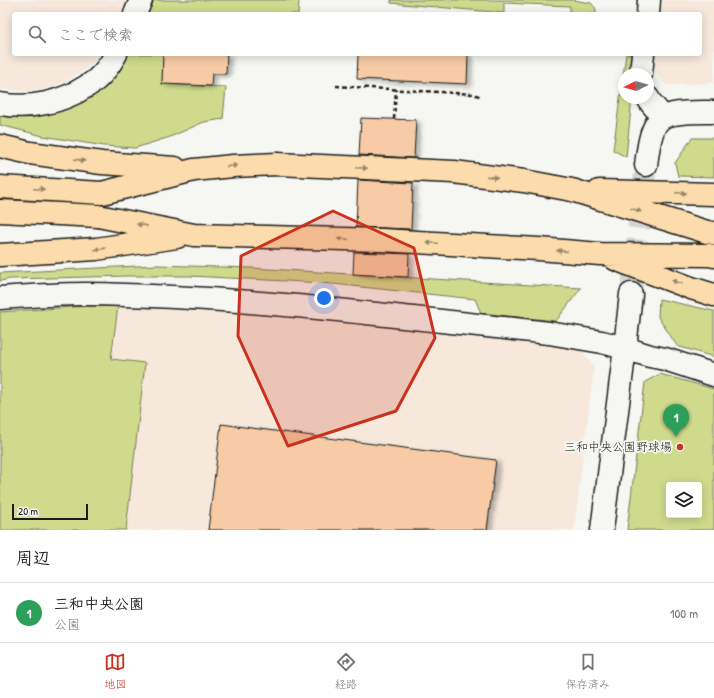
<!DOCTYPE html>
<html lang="ja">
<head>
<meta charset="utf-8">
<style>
  body { margin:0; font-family:"Patrick Hand","Klee One",sans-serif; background:#f2f2f2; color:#222 }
  .controls { position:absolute; right:12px; bottom:12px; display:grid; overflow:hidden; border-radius:4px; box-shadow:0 2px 10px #0003 }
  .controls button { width:36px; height:36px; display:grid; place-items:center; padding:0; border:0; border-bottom:1px solid #e0e0e0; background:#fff; color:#222; font:20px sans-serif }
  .compass { position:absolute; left:618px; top:68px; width:36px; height:36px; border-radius:50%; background:#fff; box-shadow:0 2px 10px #0003; rotate:265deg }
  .scale { position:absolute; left:12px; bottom:10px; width:76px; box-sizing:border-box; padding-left:4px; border:2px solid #1c1c1c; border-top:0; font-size:11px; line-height:14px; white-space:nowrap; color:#1c1c1c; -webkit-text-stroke:3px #f6f6f2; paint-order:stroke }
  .you { position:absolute; left:324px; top:298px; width:14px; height:14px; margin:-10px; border:3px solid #fff; border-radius:50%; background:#1a73e8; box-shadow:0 0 0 6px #1a73e833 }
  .badge { display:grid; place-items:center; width:26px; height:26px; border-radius:50%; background:#c8321e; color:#fff; font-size:13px; font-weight:700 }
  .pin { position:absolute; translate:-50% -33px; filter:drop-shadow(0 1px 2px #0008) }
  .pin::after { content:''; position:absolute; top:21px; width:14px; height:12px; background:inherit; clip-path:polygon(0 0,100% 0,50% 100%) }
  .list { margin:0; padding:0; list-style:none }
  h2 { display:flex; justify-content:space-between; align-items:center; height:52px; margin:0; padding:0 16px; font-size:17px }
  h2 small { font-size:13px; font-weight:400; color:#767676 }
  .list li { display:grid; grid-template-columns:26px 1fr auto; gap:12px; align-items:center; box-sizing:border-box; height:60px; padding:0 16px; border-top:1px solid #e0e0e0 }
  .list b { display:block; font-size:15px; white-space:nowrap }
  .list p { margin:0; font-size:13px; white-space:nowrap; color:#767676 }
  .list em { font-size:13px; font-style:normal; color:#767676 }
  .icon { flex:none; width:22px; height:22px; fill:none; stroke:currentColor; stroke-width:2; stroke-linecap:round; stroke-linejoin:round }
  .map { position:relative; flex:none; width:714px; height:530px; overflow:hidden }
  .search { position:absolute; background:#fff; box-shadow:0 2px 10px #0003; left:12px; right:12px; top:12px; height:44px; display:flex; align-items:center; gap:10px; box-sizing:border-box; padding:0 14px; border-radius:4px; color:#767676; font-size:15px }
  .sheet { height:112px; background:#fff }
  nav { display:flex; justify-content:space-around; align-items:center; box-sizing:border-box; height:56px; border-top:1px solid #e0e0e0; background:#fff; font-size:11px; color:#767676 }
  nav a { display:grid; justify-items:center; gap:2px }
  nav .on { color:#c8321e }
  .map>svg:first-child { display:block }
</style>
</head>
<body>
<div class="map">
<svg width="714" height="530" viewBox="0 0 714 530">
  <defs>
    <filter id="shadow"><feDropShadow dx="4.5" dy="2.5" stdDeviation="2" flood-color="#0004"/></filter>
  </defs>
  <rect width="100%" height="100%" fill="#f6f6f2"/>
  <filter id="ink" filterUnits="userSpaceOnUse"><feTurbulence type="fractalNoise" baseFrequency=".025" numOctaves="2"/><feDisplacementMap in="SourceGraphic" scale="8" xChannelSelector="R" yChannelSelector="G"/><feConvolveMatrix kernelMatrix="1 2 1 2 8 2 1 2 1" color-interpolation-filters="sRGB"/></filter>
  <g filter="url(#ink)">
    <path fill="#f6e9db" d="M 0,0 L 127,0 L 120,14 L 14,14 L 14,54 L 100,54 L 97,59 L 80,73 L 57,86 L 32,92 L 0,89 Z
      M 663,0 L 714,0 L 714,83 L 666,85 L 655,72 L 655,62 L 656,54 L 700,54 L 700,14 L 661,14 Z
      M 87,306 L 173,306 L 579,347 L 594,367 L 574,530 L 0,530 L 0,312 Z"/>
    <path fill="#cfda8d" stroke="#767b54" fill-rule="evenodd" d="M 152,0 L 299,0 L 298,14 L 146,14 Z
      M 391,0 L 573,0 L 591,3 C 594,6 597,9 596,14 L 570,14 L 570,6 L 504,3 L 504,13 L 391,3 Z
      M 127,54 L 163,54 L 162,84 L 226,87 L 223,119 L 204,122 L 170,137 L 135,148 L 104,146 L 43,136 L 0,125 L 0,113 L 24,116 L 45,114 L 60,111 L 100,91 Z
      M 626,54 L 636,54 L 634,74 L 624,74 L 624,98 L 632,98 L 626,157 L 613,150 Z
      M 692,138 L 714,138 L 714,177 L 678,176 L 675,163 Z
      M 157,265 L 252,268 L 581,288 L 556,321 L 481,313 L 475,299 L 323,283 L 191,276 L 127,276 L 10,279 L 0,281 L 0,273 Z
      M 659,299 L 714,311 L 714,357 L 677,346 L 658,317 Z
      M 87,306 L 118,306 L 111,359 L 145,363 L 126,530 L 0,530 L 0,312 Z
      M 660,374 L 714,389 L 714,530 L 627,530 L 645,382 ZM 669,485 L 699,485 L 699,515 L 669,515 Z"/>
    <path fill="#f6cba5" stroke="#1c1c1c" filter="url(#shadow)" d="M 163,54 L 227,54 L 226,74 L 212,74 L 211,86 L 162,84 Z
      M 358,54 L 468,54 L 467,84 L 357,79 Z
      M 361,118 L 416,120 L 414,158 L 359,155 Z
      M 358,180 L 413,183 L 411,229 L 356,227 Z
      M 354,252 L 409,254 L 408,277 L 353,274 Z
      M 221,424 L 496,460 L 487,530 L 208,530 Z"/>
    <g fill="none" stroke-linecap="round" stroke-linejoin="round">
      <path stroke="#d5d5d2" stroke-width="22" stroke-dasharray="22 11" stroke-linecap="butt" d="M 631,294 L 646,165"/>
      <g stroke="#1c1c1c" stroke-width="25">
        <path id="minor" d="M 135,14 L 141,0
          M 648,14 L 649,0
          M 641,74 L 643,54
          M 648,98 L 651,103 L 663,117
          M 0,104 C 30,109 61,103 87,86 C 90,84 94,82 97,79 C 105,72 111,63 116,54
          M 646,165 C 648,151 650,123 664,117 C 676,111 701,112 714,112
          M 0,298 C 28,296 57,294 85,294 C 240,296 395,316 549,333 L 602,342 L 625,348 L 650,356 L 665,359 L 714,375
          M 602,530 L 625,348 L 631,294"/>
      </g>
      <g stroke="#1c1c1c" stroke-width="25">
        <path id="highway" d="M 0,146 L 30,153 L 102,163 L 175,168
          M 0,187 L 102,193 L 194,170 L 233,166 L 277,164 L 454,172 L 524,181 L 572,190 L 707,232 L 714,233
          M 599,191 L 714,194
          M 0,211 L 98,216 L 194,235 L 382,240 L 539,249 L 600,254 L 709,255 L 714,256
          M 0,255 L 96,249 L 177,237
          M 615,259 L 691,288 L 714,295"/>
      </g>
      <path stroke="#1c1c1c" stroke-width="2.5" stroke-dasharray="4 3" stroke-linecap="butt" d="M 336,86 L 473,94 L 482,97
        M 394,119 L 396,89"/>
      <use href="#minor" stroke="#f6f6f2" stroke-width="22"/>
      <use href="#highway" stroke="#fcdcac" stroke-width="22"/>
    </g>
    <defs><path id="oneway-solid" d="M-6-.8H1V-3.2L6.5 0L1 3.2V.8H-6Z"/></defs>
    <g fill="#97866b">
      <use href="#oneway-solid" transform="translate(80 160) rotate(8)"/>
      <use href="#oneway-solid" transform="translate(232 166) rotate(-4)"/>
      <use href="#oneway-solid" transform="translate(362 168) rotate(2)"/>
      <use href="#oneway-solid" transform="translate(492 177) rotate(7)"/>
      <use href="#oneway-solid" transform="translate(39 189) rotate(3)"/>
      <use href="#oneway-solid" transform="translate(681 193) rotate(2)"/>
      <use href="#oneway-solid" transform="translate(636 210) rotate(18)"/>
      <use href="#oneway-solid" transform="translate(142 225) rotate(-169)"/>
      <use href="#oneway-solid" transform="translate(343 239) rotate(-178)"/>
      <use href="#oneway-solid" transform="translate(432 243) rotate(-177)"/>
      <use href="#oneway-solid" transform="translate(100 249) rotate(172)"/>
      <use href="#oneway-solid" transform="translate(562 251) rotate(-175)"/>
      <use href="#oneway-solid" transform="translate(677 282) rotate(-160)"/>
    </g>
  </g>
  <path fill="#c8321e" fill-opacity="0.2" stroke="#c8321e" stroke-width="3" stroke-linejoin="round" d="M 333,211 L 414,248 L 435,338 L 396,411 L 288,446 L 238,336 L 241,256 Z"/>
  <circle fill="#c8321e" stroke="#f6f6f2" stroke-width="1.5" cx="680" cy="447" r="4"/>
  <g text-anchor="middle" stroke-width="3.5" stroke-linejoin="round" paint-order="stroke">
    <g font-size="12" fill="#1c1c1c" stroke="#f6f6f2" text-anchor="end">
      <text x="672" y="451">三和中央公園野球場</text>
    </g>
  </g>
</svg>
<div class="controls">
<button><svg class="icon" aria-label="layers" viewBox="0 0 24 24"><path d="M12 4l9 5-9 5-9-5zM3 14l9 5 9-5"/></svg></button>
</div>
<svg class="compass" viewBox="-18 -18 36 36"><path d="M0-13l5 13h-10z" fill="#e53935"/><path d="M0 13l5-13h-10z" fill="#767676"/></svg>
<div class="scale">20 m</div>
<div class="you"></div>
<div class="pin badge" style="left:676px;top:437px;background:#2e9e5b">1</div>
<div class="search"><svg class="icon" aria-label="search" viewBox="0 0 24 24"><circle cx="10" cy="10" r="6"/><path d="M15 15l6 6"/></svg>ここで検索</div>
</div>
<section class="sheet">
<h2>周辺<small></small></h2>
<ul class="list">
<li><span class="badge" style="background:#2e9e5b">1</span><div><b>三和中央公園</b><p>公園</p></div><em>100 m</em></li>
</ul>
</section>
<nav>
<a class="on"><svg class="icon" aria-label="map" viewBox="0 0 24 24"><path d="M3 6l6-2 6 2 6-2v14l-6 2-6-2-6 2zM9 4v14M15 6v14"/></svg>地図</a>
<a><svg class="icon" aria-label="directions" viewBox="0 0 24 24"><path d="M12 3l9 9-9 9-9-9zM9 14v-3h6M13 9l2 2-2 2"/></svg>経路</a>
<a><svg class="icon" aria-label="saved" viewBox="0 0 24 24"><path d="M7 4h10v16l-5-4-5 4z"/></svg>保存済み</a>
</nav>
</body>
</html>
